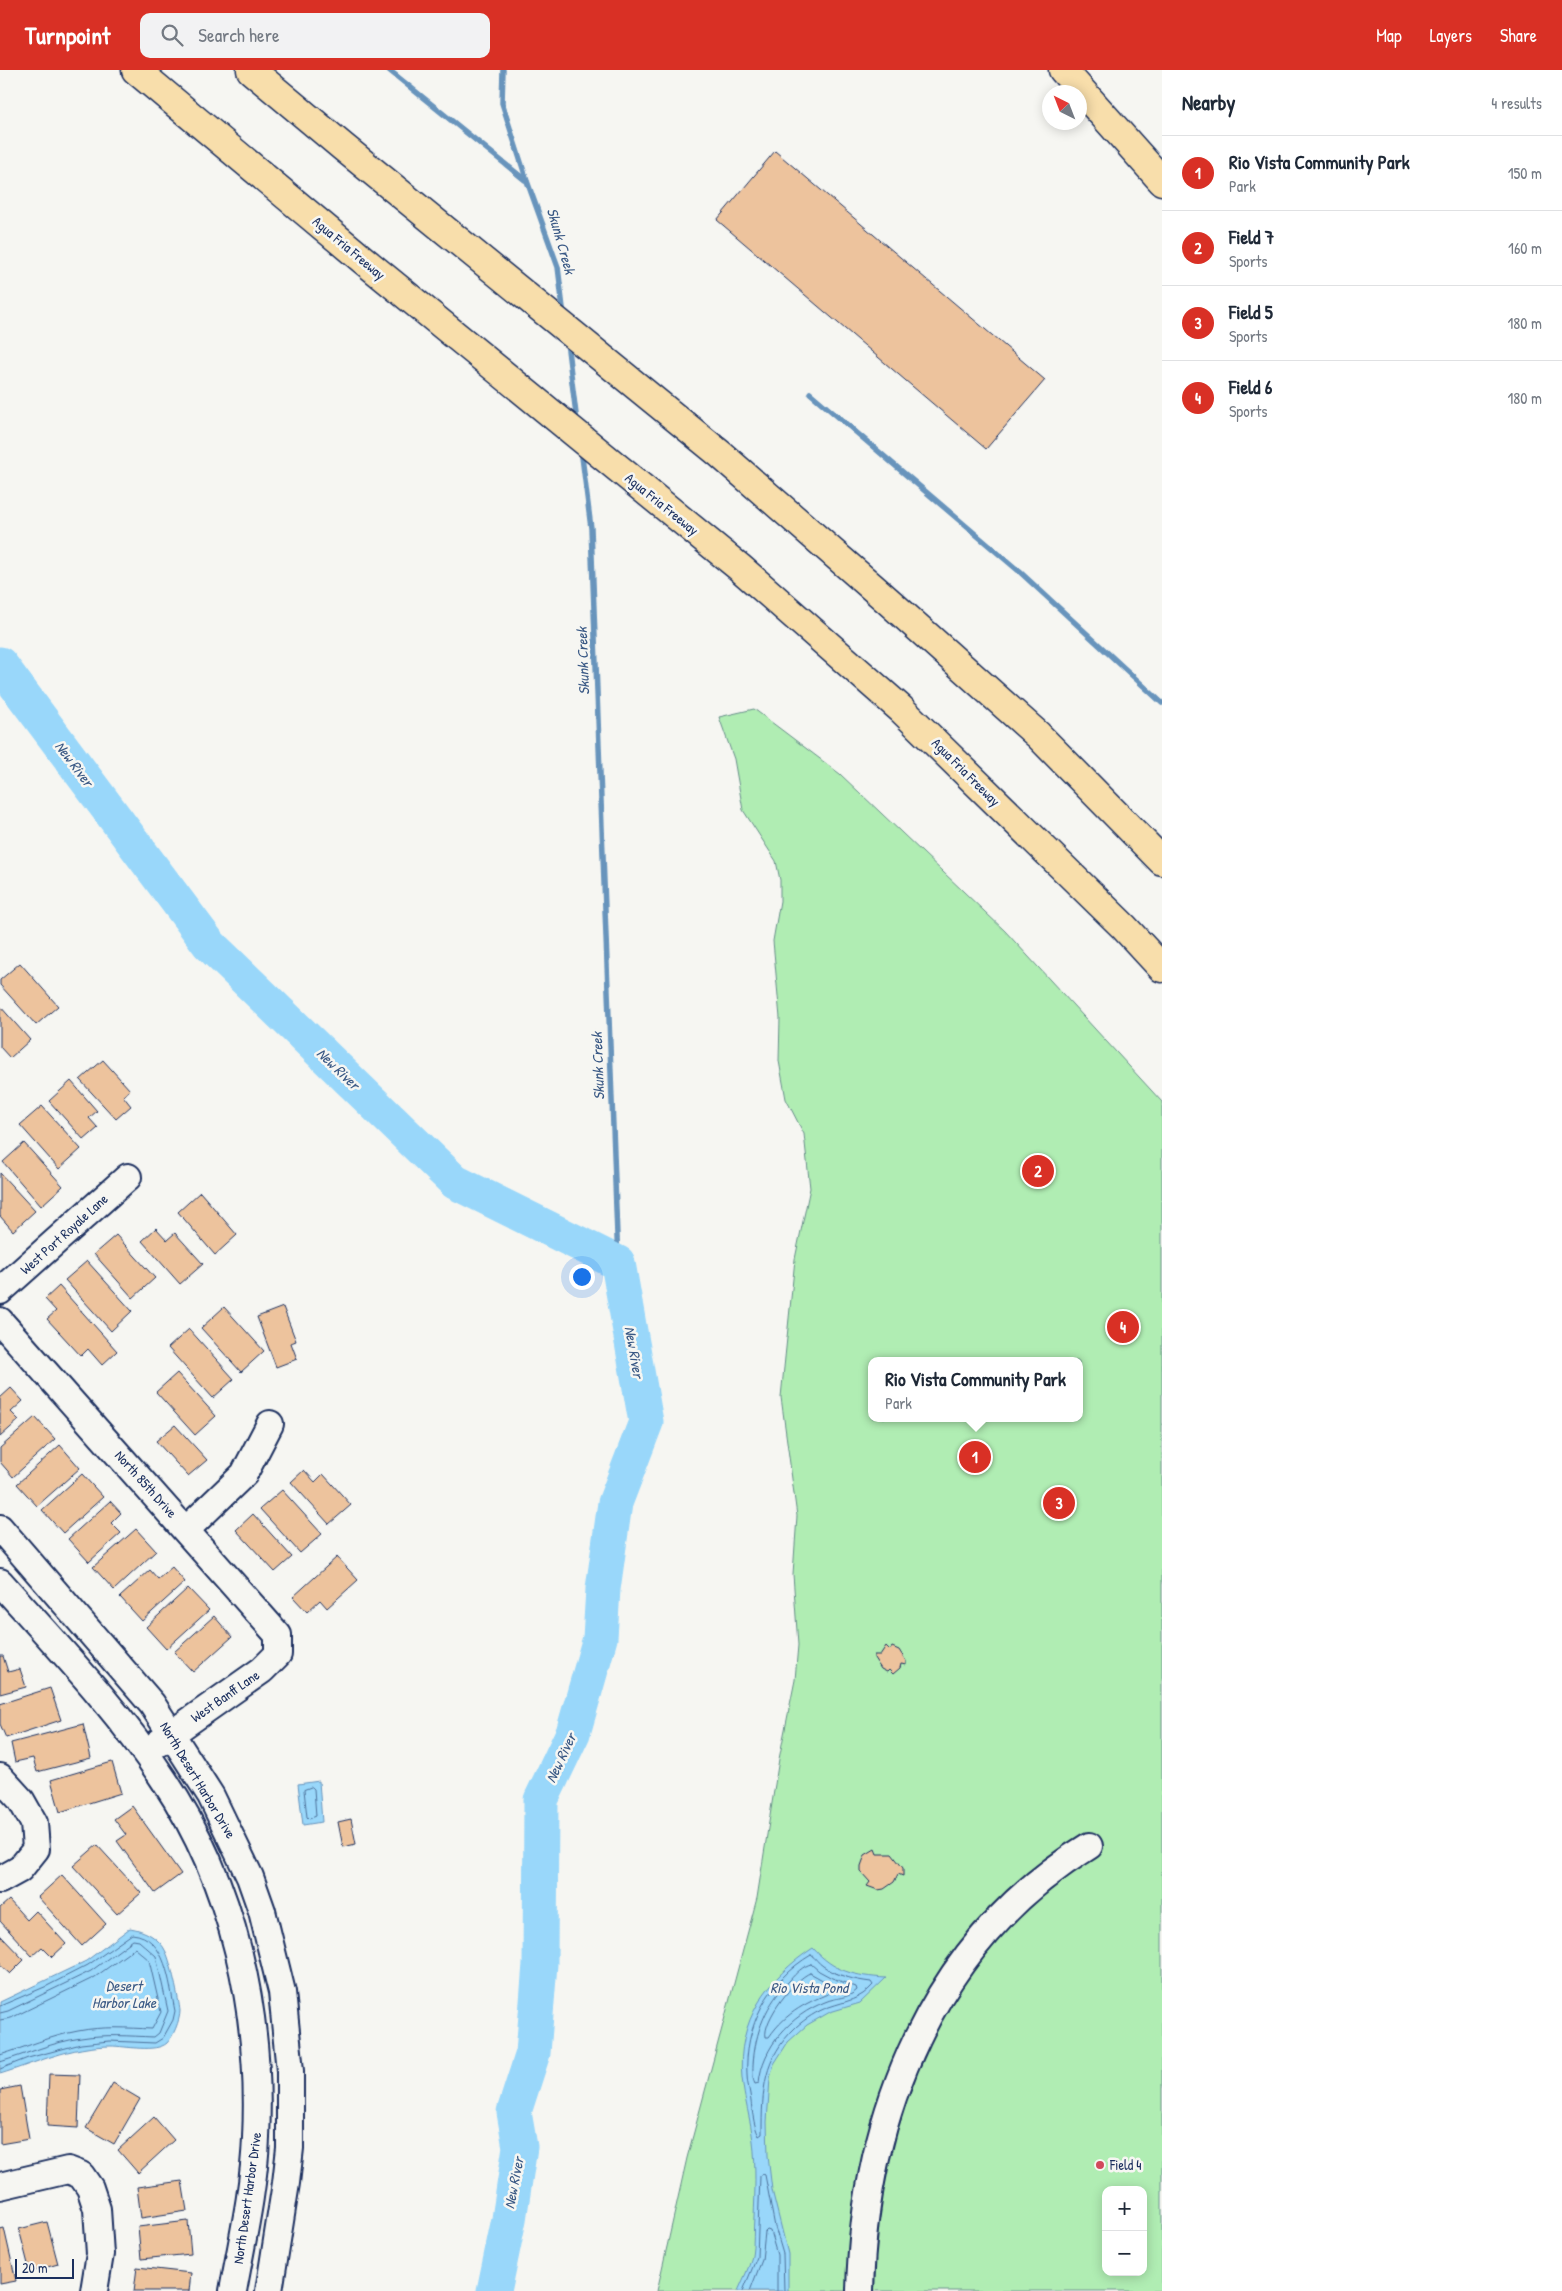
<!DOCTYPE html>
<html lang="en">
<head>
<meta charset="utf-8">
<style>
  body { margin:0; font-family:"Patrick Hand",sans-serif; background:#f2f2f3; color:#1f2937 }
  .controls { position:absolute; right:15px; bottom:15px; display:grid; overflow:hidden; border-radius:10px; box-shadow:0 2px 12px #0003 }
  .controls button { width:45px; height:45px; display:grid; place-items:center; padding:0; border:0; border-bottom:1px solid #e0e1e3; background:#fff; color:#1f2937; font:25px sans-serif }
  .compass { position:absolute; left:1042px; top:15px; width:45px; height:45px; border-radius:50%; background:#fff; box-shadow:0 2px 12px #0003; rotate:318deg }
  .scale { position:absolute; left:15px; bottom:12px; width:59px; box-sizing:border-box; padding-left:5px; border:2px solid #1b2f5e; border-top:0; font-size:14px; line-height:18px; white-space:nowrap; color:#1b2f5e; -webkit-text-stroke:4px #f6f6f2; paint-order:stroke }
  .you { position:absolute; left:581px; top:1206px; width:18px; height:18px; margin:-12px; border:4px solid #fff; border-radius:50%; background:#1a73e8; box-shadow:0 0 0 8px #1a73e833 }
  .badge { display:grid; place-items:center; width:32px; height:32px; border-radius:50%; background:#d93025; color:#fff; font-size:16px; font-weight:700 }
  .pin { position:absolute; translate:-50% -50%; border:2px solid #fff; box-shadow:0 1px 5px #0006 }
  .popup { position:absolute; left:868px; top:1287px; width:215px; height:65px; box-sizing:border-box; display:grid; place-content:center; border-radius:10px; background:#fff; filter:drop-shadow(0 1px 4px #0005); font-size:16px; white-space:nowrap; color:#747a83 }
  .popup b { font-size:19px; color:#1f2937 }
  .popup::after { content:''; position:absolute; left:50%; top:100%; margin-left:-10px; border:10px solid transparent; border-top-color:#fff }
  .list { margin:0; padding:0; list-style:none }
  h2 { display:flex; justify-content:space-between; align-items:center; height:65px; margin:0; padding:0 20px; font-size:21px }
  h2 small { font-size:16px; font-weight:400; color:#747a83 }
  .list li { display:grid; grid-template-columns:32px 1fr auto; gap:15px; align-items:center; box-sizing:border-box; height:75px; padding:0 20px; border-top:1px solid #e0e1e3 }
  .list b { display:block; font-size:19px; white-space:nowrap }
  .list p { margin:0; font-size:16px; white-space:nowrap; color:#747a83 }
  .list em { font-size:16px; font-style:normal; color:#747a83 }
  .icon { flex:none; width:28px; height:28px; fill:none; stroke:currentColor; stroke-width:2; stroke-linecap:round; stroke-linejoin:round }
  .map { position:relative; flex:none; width:1162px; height:2221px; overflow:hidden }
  header { display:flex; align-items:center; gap:30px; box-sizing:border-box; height:70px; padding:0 25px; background:#d93025; color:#fff }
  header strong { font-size:24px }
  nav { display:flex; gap:28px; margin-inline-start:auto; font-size:18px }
  .search { width:350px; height:45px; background:#f2f2f3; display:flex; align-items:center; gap:12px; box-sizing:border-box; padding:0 18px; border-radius:10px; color:#747a83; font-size:19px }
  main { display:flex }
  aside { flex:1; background:#fff }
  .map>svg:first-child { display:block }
</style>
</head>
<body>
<header>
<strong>Turnpoint</strong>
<div class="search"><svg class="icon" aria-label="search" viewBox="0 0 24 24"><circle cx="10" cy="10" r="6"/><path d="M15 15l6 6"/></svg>Search here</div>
<nav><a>Map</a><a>Layers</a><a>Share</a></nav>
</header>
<main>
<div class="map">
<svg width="1162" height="2221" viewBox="0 0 1162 2221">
  <rect width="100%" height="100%" fill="#f6f6f2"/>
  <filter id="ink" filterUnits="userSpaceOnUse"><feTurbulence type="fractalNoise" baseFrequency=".02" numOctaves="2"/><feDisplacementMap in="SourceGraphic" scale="10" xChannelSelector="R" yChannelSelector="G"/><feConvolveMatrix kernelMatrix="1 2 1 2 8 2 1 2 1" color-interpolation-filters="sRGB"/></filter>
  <g filter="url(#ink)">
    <path fill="#b0edb3" stroke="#668e88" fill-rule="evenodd" d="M 754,639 L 840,704 L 1005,861 L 1162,1032 L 1162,2221 L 657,2221 L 687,2088 L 757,1828 L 779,1689 L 795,1610 L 798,1575 L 793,1504 L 797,1446 L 781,1327 L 795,1189 L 810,1118 L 804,1064 L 786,1029 L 779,991 L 780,948 L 773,871 L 780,831 L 780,810 L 776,791 L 743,740 L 734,689 L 719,647 ZM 871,1291 L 1079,1291 L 1079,1348 L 871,1348 ZM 1106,2120 L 1143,2120 L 1143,2202 L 1106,2202 Z"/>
    <path fill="#99d7fa" stroke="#6794bc" d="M 319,1711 L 322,1752 L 303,1755 L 298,1714 Z
      M 130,1858 C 144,1860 160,1868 166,1882 C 171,1892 179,1930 180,1941 C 180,1950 173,1967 167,1973 C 156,1983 125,1976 111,1976 C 71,1976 36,1993 0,2004 L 0,1932 L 86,1891 Z
      M 813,1878 C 834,1902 855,1906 886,1908 L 860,1933 L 830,1942 L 807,1955 L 788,1972 L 774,1994 L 770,2008 L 767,2052 L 768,2086 L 772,2120 L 788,2184 L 788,2221 L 738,2221 C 743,2209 749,2199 752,2186 C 754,2173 753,2160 754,2148 C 755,2122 756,2097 753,2071 C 751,2050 744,2029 742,2008 C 736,1952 768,1907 813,1878 Z"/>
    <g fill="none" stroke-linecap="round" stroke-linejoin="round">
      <path stroke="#4d729c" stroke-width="1" d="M 312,1717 L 314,1719 L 316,1746 L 309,1749 L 307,1747 L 304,1720 Z
        M 811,1885 C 816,1888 818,1893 823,1896 C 837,1906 855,1910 871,1912 L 873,1915 C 860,1930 846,1931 829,1937 C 817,1941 805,1949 796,1957 C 763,1988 762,2021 762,2064 L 759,2066 C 753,2055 752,2037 750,2024 C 749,2018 747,2012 747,2005 C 744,1957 768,1910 811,1885 Z
        M 811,1894 L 819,1901 L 832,1908 L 856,1917 L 857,1920 C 848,1929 836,1927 825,1932 C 791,1945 762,1977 759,2013 L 755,2014 C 752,2008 753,2002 753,1995 C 755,1962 766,1934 790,1910 C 796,1903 803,1896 811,1894 Z
        M 810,1903 L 835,1917 L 835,1921 C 808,1932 787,1941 769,1967 L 766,1967 C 762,1951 795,1908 810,1903 Z
        M 0,1936 L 47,1916 L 88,1895 L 132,1864 C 167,1867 169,1914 175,1941 L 173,1950 L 163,1968 L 155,1973 L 109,1971 L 81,1974 L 28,1988 L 0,1999
        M 0,1943 L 8,1941 L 91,1901 L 133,1870 L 139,1871 L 156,1886 L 168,1941 L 159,1963 L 154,1967 C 129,1966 105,1964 81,1968 C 53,1972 27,1984 0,1992
        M 0,1950 L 11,1948 L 95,1907 L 135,1878 L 149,1890 L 161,1942 L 152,1959 C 127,1958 103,1956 78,1961 C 51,1966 26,1977 0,1985
        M 743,2221 L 757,2187 L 760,2106 L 762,2103 L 765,2105 L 775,2157 L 783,2184 L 784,2221
        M 750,2221 L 762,2190 L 765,2162 L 767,2160 L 770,2161 L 777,2185 L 777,2221"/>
      <path stroke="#6794bc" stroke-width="5.5" d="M 389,0 L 525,110
        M 503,0 L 502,33 L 527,111 L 558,197 L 564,246
        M 567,272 L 577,352
        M 810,323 L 1020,502 L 1162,633
        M 581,379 L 591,458 L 618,1193"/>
      <path stroke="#99d7fa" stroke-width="35" d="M 0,594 L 209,874 L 455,1112 L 618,1193 L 646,1352 L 615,1433 L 603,1519 L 600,1568 L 573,1663 L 541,1730 L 540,1894 L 533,1983 L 514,2042 L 520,2077 L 509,2149 L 494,2221"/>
    </g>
    <path fill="#edc39d" stroke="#1b2f5e" d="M 775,81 L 1045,310 L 986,379 L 717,150 Z
      M 20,893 L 58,936 L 36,955 L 0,915 L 0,910 Z
      M 0,936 L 30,970 L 10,988 L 0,977 Z
      M 103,990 L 130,1020 L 123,1026 L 131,1036 L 116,1049 L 80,1010 Z
      M 71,1011 L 97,1041 L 89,1048 L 98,1058 L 84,1070 L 49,1031 Z
      M 42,1036 L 81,1079 L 59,1099 L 20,1055 Z
      M 24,1073 L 63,1116 L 41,1136 L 3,1092 Z
      M 0,1103 L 35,1141 L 13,1161 L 0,1146 Z
      M 200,1122 L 237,1165 L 215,1185 L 178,1142 Z
      M 156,1158 L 167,1170 L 175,1163 L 203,1194 L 180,1214 L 142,1171 Z
      M 116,1165 L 155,1208 L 133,1228 L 94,1184 Z
      M 87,1191 L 132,1241 L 111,1261 L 65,1210 Z
      M 59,1216 L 117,1281 L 102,1295 L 88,1279 L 81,1286 L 47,1249 L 56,1241 L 45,1229 Z
      M 224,1237 L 264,1281 L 241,1302 L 201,1258 Z
      M 283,1237 L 296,1271 L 291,1273 L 297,1289 L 276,1297 L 257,1247 Z
      M 189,1259 L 234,1309 L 213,1328 L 168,1278 Z
      M 177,1303 L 216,1346 L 195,1365 L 156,1322 Z
      M 11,1318 L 23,1331 L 11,1342 L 19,1350 L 0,1367 L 0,1328 Z
      M 35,1347 L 55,1369 L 13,1407 L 0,1392 L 0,1378 Z
      M 175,1355 L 207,1390 L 188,1406 L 156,1371 Z
      M 60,1375 L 80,1398 L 37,1436 L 17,1414 Z
      M 304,1400 L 315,1412 L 323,1404 L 351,1435 L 329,1454 L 291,1412 Z
      M 82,1404 L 103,1427 L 63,1463 L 42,1440 Z
      M 282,1420 L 322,1464 L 300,1483 L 260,1439 Z
      M 110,1431 L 121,1443 L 111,1453 L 121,1463 L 89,1492 L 68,1469 Z
      M 253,1444 L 292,1487 L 275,1502 L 236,1460 Z
      M 136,1459 L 156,1481 L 114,1520 L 93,1497 Z
      M 337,1487 L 358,1510 L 327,1538 L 320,1530 L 307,1542 L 293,1527 Z
      M 172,1497 L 185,1512 L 142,1551 L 120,1527 L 150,1500 L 158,1509 Z
      M 188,1518 L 209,1540 L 166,1579 L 146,1557 Z
      M 214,1546 L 232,1567 L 193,1602 L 174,1582 Z
      M 886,1576 L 890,1580 L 892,1577 L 899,1580 L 906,1591 L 906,1595 L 901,1594 L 900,1598 L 893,1604 L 889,1600 L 887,1602 L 881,1599 L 874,1588 L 874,1585 L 880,1585 Z
      M 0,1586 L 3,1586 L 8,1602 L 20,1599 L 26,1617 L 0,1624 Z
      M 50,1618 L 61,1650 L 6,1668 L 0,1654 L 0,1634 Z
      M 83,1654 L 91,1688 L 37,1702 L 33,1688 L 15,1692 L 11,1673 Z
      M 112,1692 L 121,1723 L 60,1742 L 51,1710 Z
      M 132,1736 L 181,1804 L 155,1823 L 117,1771 L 126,1765 L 114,1749 Z
      M 351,1749 L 356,1774 L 343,1777 L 338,1752 Z
      M 97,1775 L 141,1823 L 117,1844 L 73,1796 Z
      M 875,1779 L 877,1784 L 892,1784 L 903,1798 L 903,1806 L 898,1804 L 894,1812 L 884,1819 L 878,1820 L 867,1816 L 870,1812 L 861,1802 L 861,1796 L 865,1785 Z
      M 62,1805 L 106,1854 L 82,1876 L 38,1827 Z
      M 9,1830 L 27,1850 L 36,1841 L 66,1874 L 52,1887 L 42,1877 L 32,1886 L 0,1851 L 0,1838 Z
      M 0,1865 L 24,1890 L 10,1904 L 0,1895 Z
      M 49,2004 L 80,2005 L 78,2058 L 47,2056 Z
      M 113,2013 L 140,2029 L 114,2074 L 86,2058 Z
      M 20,2016 L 29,2069 L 0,2074 L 0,2020 Z
      M 154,2047 L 174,2070 L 138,2103 L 118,2080 Z
      M 182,2111 L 187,2141 L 141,2148 L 137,2117 Z
      M 188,2151 L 191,2184 L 141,2189 L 138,2157 Z
      M 47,2152 L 58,2194 L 30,2202 L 19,2159 Z
      M 4,2158 L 16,2211 L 0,2214 L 0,2159 Z
      M 137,2197 L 191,2203 L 189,2221 L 134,2221 Z"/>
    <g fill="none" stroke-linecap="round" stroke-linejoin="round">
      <g stroke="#1b2f5e" stroke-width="30">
        <path id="minor" d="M 0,1221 L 128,1107
          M 0,1251 L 278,1565 L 278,1584 L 262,1600 L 157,1674
          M 0,1458 L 152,1634 L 211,1726 L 250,1807 L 262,1841 L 282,1922 L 290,2001 L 290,2078 L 286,2113 L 269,2221
          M 186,1460 L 244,1404 L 270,1354
          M 0,1512 C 57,1576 117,1638 164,1710 C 234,1815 262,1944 256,2068 C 254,2119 242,2171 233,2221
          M 0,1707 L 21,1730 L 34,1753 L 36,1779 L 20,1799 L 0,1810
          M 0,2116 L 68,2100 L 81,2105 L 90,2118 L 97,2139 L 100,2184 L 94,2221
          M 860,2221 C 864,2044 933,1871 1089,1776"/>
      </g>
      <g stroke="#1b2f5e" stroke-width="31">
        <path id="major" d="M 1063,0 L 1162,111"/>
      </g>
      <g stroke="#1b2f5e" stroke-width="31">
        <path id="highway" d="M 136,0 L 362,189 L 739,497 L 901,639 L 1124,857 L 1162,898
          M 251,0 L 343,77 L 720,384 L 887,530 L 1038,665 L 1162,791"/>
      </g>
      <use href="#minor" stroke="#f6f6f2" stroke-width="26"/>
      <use href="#major" stroke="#f8deab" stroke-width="28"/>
      <use href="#highway" stroke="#f8deab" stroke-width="28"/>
    </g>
  </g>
  <circle fill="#d1495b" stroke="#f6f6f2" stroke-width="2" cx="1100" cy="2095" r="5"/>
  <g text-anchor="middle" stroke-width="5" stroke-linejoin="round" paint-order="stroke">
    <g font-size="14" fill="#1b2f5e" stroke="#f6f6f2">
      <text transform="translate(349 178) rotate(40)" y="5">Agua Fria Freeway</text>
      <text transform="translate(662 434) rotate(39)" y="5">Agua Fria Freeway</text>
      <text transform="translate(966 702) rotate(45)" y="5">Agua Fria Freeway</text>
      <text transform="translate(64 1164) rotate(-42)" y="5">West Port Royale Lane</text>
      <text transform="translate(146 1414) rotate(48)" y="5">North 85th Drive</text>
      <text transform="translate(225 1626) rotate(-35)" y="5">West Banff Lane</text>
      <text transform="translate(198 1710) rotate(59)" y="5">North Desert Harbor Drive</text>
      <text transform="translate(247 2128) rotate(-82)" y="5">North Desert Harbor Drive</text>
    </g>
    <g font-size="14" fill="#1b2f5e" stroke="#f6f6f2" text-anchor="start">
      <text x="1110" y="2100">Field 4</text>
    </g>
    <g font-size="15" font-style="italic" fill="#3a5985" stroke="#f6f6f2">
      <text transform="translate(561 171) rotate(74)" y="5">Skunk Creek</text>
      <text transform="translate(583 591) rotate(-92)" y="5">Skunk Creek</text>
      <text transform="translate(74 694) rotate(53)" y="5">New River</text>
      <text transform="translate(598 996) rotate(-92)" y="5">Skunk Creek</text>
      <text transform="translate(338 999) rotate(44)" y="5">New River</text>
      <text transform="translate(634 1282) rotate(80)" y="5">New River</text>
      <text transform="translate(561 1688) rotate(-65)" y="5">New River</text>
      <text x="124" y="1921">Desert<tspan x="124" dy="17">Harbor Lake</tspan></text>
      <text x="809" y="1923">Rio Vista Pond</text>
      <text transform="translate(514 2113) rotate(-79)" y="5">New River</text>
    </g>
  </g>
</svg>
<div class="controls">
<button>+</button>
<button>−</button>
</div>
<svg class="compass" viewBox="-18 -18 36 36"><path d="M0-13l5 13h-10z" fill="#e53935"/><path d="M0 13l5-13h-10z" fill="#747a83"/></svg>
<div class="scale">20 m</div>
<div class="you"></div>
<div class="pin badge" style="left:975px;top:1387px">1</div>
<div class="popup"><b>Rio Vista Community Park</b>Park</div>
<div class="pin badge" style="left:1038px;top:1101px">2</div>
<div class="pin badge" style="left:1059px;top:1433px">3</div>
<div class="pin badge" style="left:1123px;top:1257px">4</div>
</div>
<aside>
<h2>Nearby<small>4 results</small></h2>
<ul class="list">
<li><span class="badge">1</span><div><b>Rio Vista Community Park</b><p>Park</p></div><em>150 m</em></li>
<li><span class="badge">2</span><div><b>Field 7</b><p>Sports</p></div><em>160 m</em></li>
<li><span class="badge">3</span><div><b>Field 5</b><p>Sports</p></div><em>180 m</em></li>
<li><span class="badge">4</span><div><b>Field 6</b><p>Sports</p></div><em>180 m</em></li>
</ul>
</aside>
</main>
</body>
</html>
